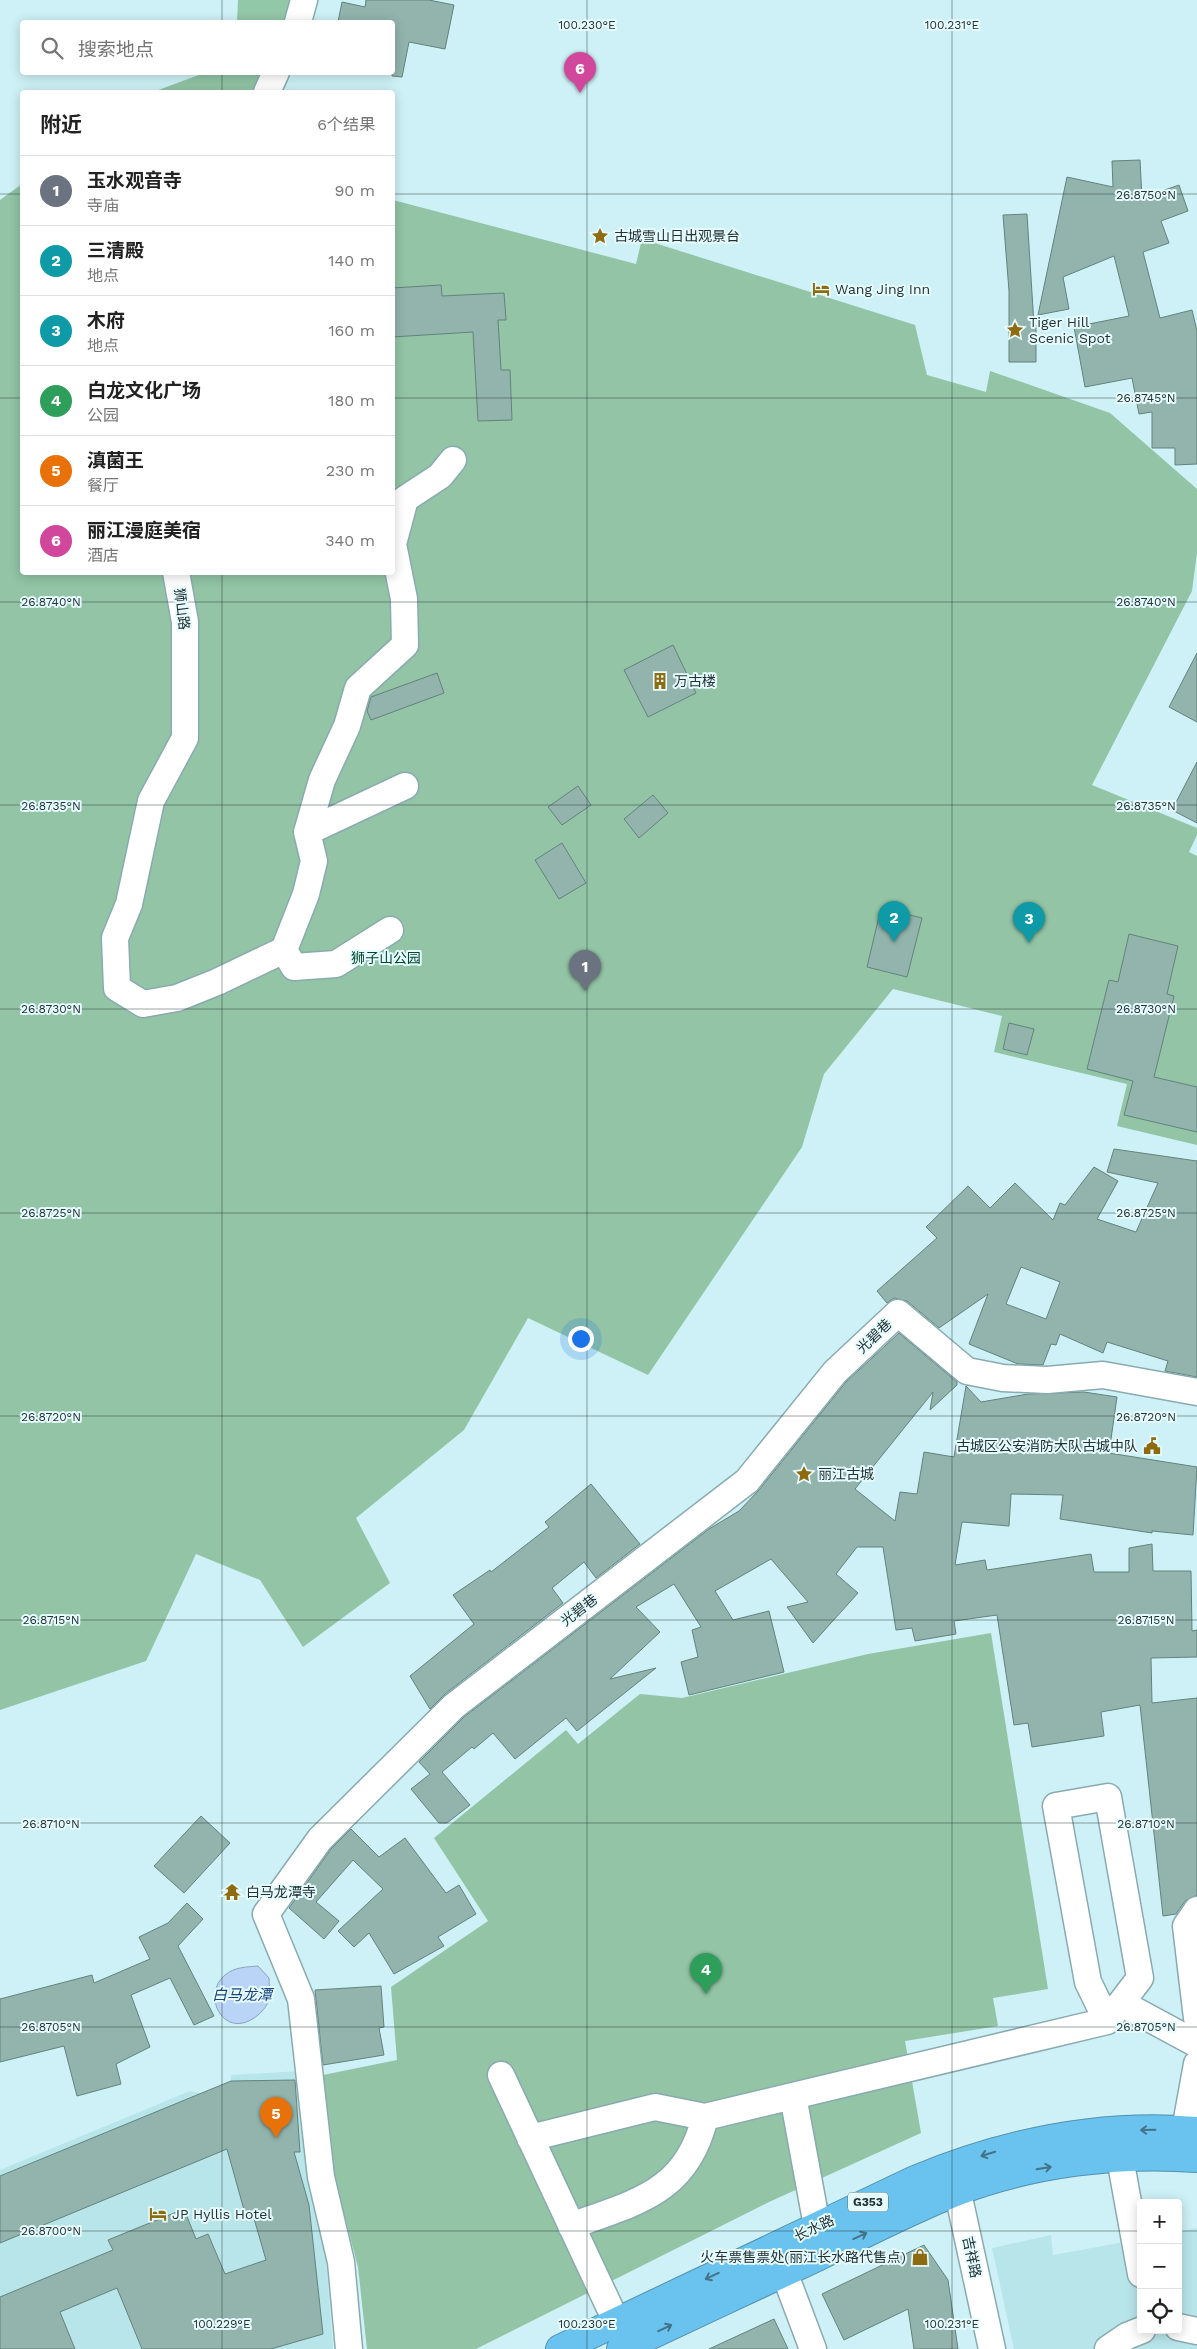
<!DOCTYPE html>
<html lang="zh">
<head>
<meta charset="utf-8">
<style>
  body { margin:0; font-family:"Work Sans","Noto Sans SC",sans-serif; background:#f6f6f6; color:#222 }
  .controls { position:absolute; right:15px; bottom:15px; display:grid; overflow:hidden; border-radius:5px; box-shadow:0 2px 12px #0003 }
  .controls button { width:45px; height:45px; display:grid; place-items:center; padding:0; border:0; border-bottom:1px solid #e0e0e0; background:#fff; color:#222; font:25px sans-serif }
  .you { position:absolute; left:580px; top:1338px; width:18px; height:18px; margin:-12px; border:4px solid #fff; border-radius:50%; background:#1a73e8; box-shadow:0 0 0 8px #1a73e833 }
  .badge { display:grid; place-items:center; width:32px; height:32px; border-radius:50%; background:#1a73e8; color:#fff; font-size:16px; font-weight:700 }
  .pin { position:absolute; translate:-50% -41px; filter:drop-shadow(0 1px 2px #0008) }
  .pin::after { content:''; position:absolute; top:26px; width:18px; height:15px; background:inherit; clip-path:polygon(0 0,100% 0,50% 100%) }
  .list { margin:0; padding:0; list-style:none }
  h2 { display:flex; justify-content:space-between; align-items:center; height:65px; margin:0; padding:0 20px; font-size:21px }
  h2 small { font-size:16px; font-weight:400; color:#767676 }
  .list li { display:grid; grid-template-columns:32px 1fr auto; gap:15px; align-items:center; box-sizing:border-box; height:70px; padding:0 20px; border-top:1px solid #e0e0e0 }
  .list b { display:block; font-size:19px; white-space:nowrap }
  .list p { margin:0; font-size:16px; white-space:nowrap; color:#767676 }
  .list em { font-size:16px; font-style:normal; color:#767676 }
  .icon { flex:none; width:28px; height:28px; fill:none; stroke:currentColor; stroke-width:2; stroke-linecap:round; stroke-linejoin:round }
  .map { position:relative; flex:none; width:1197px; height:2349px; overflow:hidden }
  .search { position:absolute; background:#fff; box-shadow:0 2px 12px #0003; left:20px; top:20px; width:375px; height:55px; display:flex; align-items:center; gap:12px; box-sizing:border-box; padding:0 18px; border-radius:5px; color:#767676; font-size:19px }
  .panel { position:absolute; background:#fff; box-shadow:0 2px 12px #0003; left:20px; top:90px; width:375px; height:485px; border-radius:5px }
  .map>svg:first-child { display:block }
</style>
</head>
<body>
<div class="map">
<svg width="1197" height="2349" viewBox="0 0 1197 2349">
  <rect width="100%" height="100%" fill="#cdf1f6"/>
  <path fill="#b8e5ea" d="M 300,2071 L 309,2184 L 325,2245 L 333,2349 L 0,2349 L 0,2170 L 190,2091 L 212,2096 L 230,2095 L 231,2075 Z
    M 1197,2228 L 1197,2349 L 1014,2349 L 992,2248 L 1051,2235 L 1053,2255 L 1141,2239 L 1141,2330 L 1178,2330 L 1178,2232 Z"/>
  <path fill="#92c4a5" d="M 204,73 L 273,73 L 278,92 L 153,92 Z
    M 22,184 L 22,572 L 392,572 L 393,200 L 636,264 L 642,239 L 915,325 L 927,375 L 986,392 L 990,371 L 1110,413 L 1197,489 L 1197,553 L 1192,591 L 1092,785 L 1197,828 L 1197,835 L 1189,852 L 1197,856 L 1197,1145 L 1117,1126 L 1127,1084 L 994,1052 L 1002,1016 L 893,989 L 824,1074 L 802,1147 L 648,1375 L 528,1318 L 464,1430 L 356,1518 L 390,1583 L 303,1647 L 260,1580 L 196,1554 L 146,1661 L 0,1710 L 0,200 Z
    M 991,1633 L 1048,1989 L 993,1998 L 998,2026 L 905,2041 L 921,2133 L 769,2202 L 476,2349 L 367,2349 L 358,2267 L 327,2149 L 323,2075 L 397,2060 L 391,1987 L 488,1921 L 434,1838 L 566,1730 L 578,1744 L 640,1694 L 682,1698 L 868,1654 Z"/>
  <path fill="#92c7a7" d="M 238,0 L 294,0 L 286,22 L 237,22 Z"/>
  <path fill="#bad4f8" stroke="#8da3bd" d="M 258,1966 L 269,1978 C 270,1997 271,2006 254,2018 C 223,2039 201,1995 225,1975 C 234,1967 247,1967 258,1966 Z"/>
  <path fill="#92b4ad" stroke="#63837d" fill-rule="evenodd" d="M 366,0 L 429,0 L 454,5 L 445,49 L 409,42 L 402,77 L 392,76 L 392,22 L 338,22 L 342,2 L 365,7 Z
    M 1140,160 L 1142,198 L 1179,185 L 1188,211 L 1161,221 L 1169,243 L 1143,252 L 1160,318 L 1192,310 L 1197,331 L 1197,464 L 1175,465 L 1175,448 L 1152,448 L 1152,412 L 1139,414 L 1132,378 L 1085,387 L 1074,327 L 1129,316 L 1114,256 L 1063,277 L 1069,309 L 1038,315 L 1067,177 L 1113,187 L 1112,161 Z
    M 1027,214 L 1034,325 L 1036,325 L 1036,362 L 1009,362 L 1009,291 L 1003,215 Z
    M 441,285 L 442,296 L 504,293 L 506,320 L 498,320 L 501,370 L 510,370 L 512,420 L 478,421 L 473,332 L 392,337 L 392,288 Z
    M 673,645 L 696,693 L 648,717 L 624,670 Z
    M 1197,653 L 1197,722 L 1169,707 Z
    M 437,673 L 444,693 L 371,720 L 367,711 L 371,697 Z
    M 1197,762 L 1197,823 L 1172,810 Z
    M 578,786 L 591,805 L 562,825 L 548,807 Z
    M 653,795 L 668,813 L 639,838 L 624,819 Z
    M 562,843 L 586,883 L 559,899 L 535,860 Z
    M 881,908 L 922,918 L 907,977 L 867,967 Z
    M 1129,934 L 1178,946 L 1167,994 L 1174,996 L 1154,1077 L 1197,1087 L 1197,1132 L 1124,1115 L 1133,1081 L 1087,1069 L 1109,980 L 1118,982 Z
    M 1009,1023 L 1034,1029 L 1027,1055 L 1003,1049 Z
    M 1114,1149 L 1197,1161 L 1197,1377 L 1165,1371 L 1168,1361 L 1107,1342 L 1103,1353 L 1060,1334 L 1056,1345 L 1051,1344 L 1043,1365 L 1018,1364 L 969,1344 L 988,1294 L 939,1328 L 907,1301 L 894,1298 L 887,1303 L 877,1291 L 937,1238 L 926,1227 L 968,1186 L 990,1208 L 1015,1183 L 1053,1220 L 1060,1203 L 1065,1205 L 1094,1167 L 1118,1181 L 1097,1219 L 1136,1232 L 1158,1183 L 1107,1172 ZM 1021,1267 L 1060,1282 L 1046,1319 L 1006,1304 Z
    M 899,1333 L 957,1382 L 957,1385 L 930,1410 L 933,1392 L 855,1489 L 895,1521 L 900,1492 L 917,1494 L 924,1452 L 954,1457 L 966,1386 L 981,1402 L 1028,1394 L 1084,1392 L 1117,1397 L 1109,1453 L 1197,1467 L 1193,1535 L 1152,1531 L 1152,1533 L 1060,1519 L 1063,1495 L 1011,1494 L 1009,1526 L 962,1522 L 955,1565 L 985,1560 L 987,1570 L 1091,1554 L 1094,1572 L 1129,1572 L 1129,1548 L 1152,1544 L 1153,1571 L 1191,1571 L 1192,1631 L 1197,1630 L 1197,1657 L 1151,1658 L 1152,1703 L 1197,1698 L 1197,1895 L 1185,1901 L 1176,1914 L 1163,1916 L 1140,1705 L 1101,1712 L 1104,1736 L 1032,1747 L 1028,1723 L 1014,1725 L 997,1615 L 954,1621 L 956,1634 L 915,1641 L 912,1628 L 896,1630 L 883,1547 L 857,1547 L 836,1574 L 858,1593 L 813,1643 L 787,1607 L 808,1602 L 771,1559 L 715,1591 L 733,1620 L 769,1611 L 784,1672 L 689,1695 L 681,1662 L 698,1657 L 692,1630 L 701,1627 L 674,1584 L 636,1607 L 660,1632 L 610,1679 L 656,1668 L 577,1731 L 566,1718 L 515,1759 L 493,1733 L 474,1749 L 472,1747 L 442,1772 L 470,1805 L 447,1823 L 439,1823 L 411,1789 L 430,1774 L 419,1762 L 464,1717 L 709,1529 L 739,1511 L 759,1490 L 846,1382 Z
    M 591,1484 L 640,1544 L 596,1578 L 584,1562 L 552,1588 L 563,1603 L 445,1694 L 430,1709 L 410,1676 L 474,1624 L 453,1595 L 490,1570 L 491,1572 L 549,1527 L 545,1522 Z
    M 201,1816 L 230,1843 L 184,1893 L 154,1866 Z
    M 351,1829 L 379,1857 L 405,1838 L 446,1893 L 459,1885 L 476,1914 L 438,1937 L 444,1946 L 394,1974 L 369,1933 L 354,1947 L 338,1931 L 383,1889 L 353,1860 L 316,1902 L 339,1921 L 324,1939 L 289,1908 L 331,1849 Z
    M 187,1903 L 203,1919 L 178,1946 L 214,2016 L 194,2025 L 170,1978 L 131,1995 L 150,2047 L 116,2064 L 121,2084 L 77,2096 L 64,2046 L 0,2062 L 0,1999 L 92,1975 L 94,1983 L 150,1959 L 139,1937 L 168,1923 Z
    M 381,1986 L 384,2027 L 379,2028 L 384,2055 L 323,2065 L 315,1990 Z
    M 295,2080 L 300,2152 L 294,2152 L 309,2205 L 323,2334 L 271,2349 L 142,2349 L 117,2288 L 60,2312 L 75,2349 L 0,2349 L 0,2297 L 113,2250 L 108,2240 L 184,2209 L 196,2239 L 208,2234 L 225,2274 L 266,2260 L 253,2215 L 246,2217 L 227,2149 L 0,2243 L 0,2176 L 231,2081 Z
    M 924,2245 L 948,2280 L 958,2349 L 914,2349 L 908,2309 L 844,2340 L 822,2294 Z
    M 774,2319 L 788,2349 L 709,2349 Z"/>
  <g fill="none" stroke-linecap="round" stroke-linejoin="round">
    <g stroke="#89abb0" stroke-width="29">
      <path id="minor" d="M 298,22 L 304,0
        M 267,92 L 276,72
        M 176,572 L 185,622 L 185,738 L 151,801 L 129,904 L 115,938 L 117,988 L 143,1004 L 177,998 L 217,982 L 284,950 L 306,894 L 314,861 L 307,832 L 405,786
        M 307,832 L 322,780 L 347,726 L 358,688 L 405,645 L 404,599 L 393,544 L 405,499 L 440,476 L 453,460
        M 284,950 L 294,967 L 336,964 L 390,930
        M 1197,1910 L 1186,1926 L 1197,2018
        M 1107,2021 L 1088,1982 L 1056,1806 L 1108,1797 L 1140,1978 L 1121,2003
        M 501,2075 L 616,2321
        M 793,2096 L 817,2226
        M 1185,2130 L 1197,2064
        M 530,2138 L 655,2107 L 705,2117 L 1107,2021 L 1121,2003 L 1197,2044
        M 1120,2158 L 1141,2274
        M 953,2170 L 992,2349
        M 571,2226 C 636,2202 687,2193 705,2117
        M 784,2272 L 813,2349
        M 1178,2327 L 1197,2331
        M 349,2349 L 341,2262 L 321,2177 L 301,1999 L 266,1914 L 320,1839 L 454,1706 L 747,1481 L 835,1372 L 898,1313 L 967,1371 L 1003,1378 L 1047,1380 L 1103,1375 L 1197,1392
        M 1108,2349 L 1127,2336 L 1142,2330"/>
    </g>
    <g stroke="#5290ad" stroke-width="30">
      <path id="highway" d="M 560,2349 L 915,2180 C 1004,2143 1100,2123 1197,2131
        M 621,2349 C 686,2318 752,2288 817,2257 C 864,2234 910,2210 958,2191 C 1032,2163 1119,2152 1197,2158"/>
    </g>
    <use href="#minor" stroke="#fff" stroke-width="26"/>
    <use href="#highway" stroke="#6ac3ee" stroke-width="28"/>
  </g>
  <defs><path id="oneway-shaft" d="M-6 0H5M1.5-3L5.5 0L1.5 3" fill="none" stroke-width="1.6" stroke-linecap="round" stroke-linejoin="round" transform="scale(1.25)"/></defs>
  <g stroke="#447388">
    <use href="#oneway-shaft" transform="translate(1148 2130) rotate(179)"/>
    <use href="#oneway-shaft" transform="translate(988 2154) rotate(163)"/>
    <use href="#oneway-shaft" transform="translate(1044 2168) rotate(-10)"/>
    <use href="#oneway-shaft" transform="translate(860 2236) rotate(-25)"/>
    <use href="#oneway-shaft" transform="translate(712 2276) rotate(155)"/>
    <use href="#oneway-shaft" transform="translate(665 2328) rotate(-25)"/>
  </g>
  <path fill="none" stroke="#243234" stroke-width="1" stroke-opacity="0.45" d="M 222,0 L 222,22M 587,0 L 587,2349M 952,0 L 952,2349M 222,72 L 222,92M 0,194 L 22,194M 392,194 L 1197,194M 0,398 L 22,398M 392,398 L 1197,398M 222,572 L 222,2349M 0,602 L 1197,602M 0,805 L 1197,805M 0,1009 L 1197,1009M 0,1213 L 1197,1213M 0,1416 L 1197,1416M 0,1620 L 1197,1620M 0,1823 L 1197,1823M 0,2027 L 1197,2027M 0,2231 L 1141,2231M 1178,2231 L 1197,2231"/>
  <defs>
    <g id="sight-bare" transform="scale(1.35)"><path d="M0-6L1.8-2.2L6-1.7L2.9 1.2L3.7 5.4L0 3.3L-3.7 5.4L-2.9 1.2L-6-1.7L-1.8-2.2Z" fill="#8f6b0f" stroke="#e6fbfe" stroke-width="2.5" paint-order="stroke"/></g>
    <g id="hotel-bare" transform="scale(1.35)"><path d="M-6-4.5h1.5V1H6V5H4.5V3h-9V5H-6ZM-4 0a1.8 1.8 0 1 1 3.6 0ZM.5 0V-2.5h3Q6-2.5 6 0Z" fill="#8f6b0f" stroke="#e6fbfe" stroke-width="2.5" paint-order="stroke"/></g>
    <g id="building-bare" transform="scale(1.35)"><path d="M-4-6H4V6H1V3H-1V6H-4ZM-2.5-4.3h1.7v1.8h-1.7ZM.8-4.3h1.7v1.8H.8ZM-2.5-1h1.7V.8h-1.7ZM.8-1h1.7V.8H.8Z" fill="#8f6b0f" stroke="#e6fbfe" stroke-width="2.5" paint-order="stroke"/></g>
    <g id="civic-bare" transform="scale(1.35)"><path d="M-.6-6.5H3V-4.5H.6V-3L4-1V1h2V6H-6V1h2V-1L-.6-3ZM-1.2 2.5V6h2.4V2.5Z" fill="#8f6b0f" stroke="#e6fbfe" stroke-width="2.5" paint-order="stroke"/></g>
    <g id="temple-bare" transform="scale(1.35)"><path d="M0-6L5-2H3V0L6.5 2.5H4V6H1.5V3h-3V6H-4V2.5H-6.5L-3 0V-2H-5Z" fill="#8f6b0f" stroke="#e6fbfe" stroke-width="2.5" paint-order="stroke"/></g>
    <g id="shop-bare" transform="scale(1.35)"><path d="M-5-2.5h2.3a2.7 3.5 0 0 1 5.4 0H5L5.5 6h-11ZM-1.5-2.5h3a1.5 2.3 0 0 0-3 0Z" fill="#8f6b0f" stroke="#e6fbfe" stroke-width="2.5" paint-order="stroke"/></g>
  </defs>
  <g fill-rule="evenodd">
    <use href="#sight-bare" x="600" y="236"/>
    <use href="#hotel-bare" x="821" y="289"/>
    <use href="#sight-bare" x="1015" y="330"/>
    <use href="#building-bare" x="660" y="681"/>
    <use href="#civic-bare" x="1152" y="1446"/>
    <use href="#sight-bare" x="804" y="1474"/>
    <use href="#temple-bare" x="232" y="1892"/>
    <use href="#hotel-bare" x="158" y="2214"/>
    <use href="#shop-bare" x="920" y="2257"/>
  </g>
  <g text-anchor="middle" stroke-width="4" stroke-linejoin="round" paint-order="stroke">
    <rect fill="#e6fbfe" stroke="#5e6e71" stroke-width="1" x="848" y="2192.5" width="40" height="19" rx="4"/>
    <g font-size="12" font-weight="bold" fill="#243234">
      <text x="868" y="2206">G353</text>
    </g>
    <g font-size="14" fill="#243234" stroke="#e6fbfe" text-anchor="start">
      <text x="614" y="241">古城雪山日出观景台</text>
      <text x="835" y="294">Wang Jing Inn</text>
      <text x="1029" y="327">Tiger Hill<tspan x="1029" dy="16">Scenic Spot</tspan></text>
      <text x="674" y="686">万古楼</text>
      <text x="1138" y="1451" text-anchor="end">古城区公安消防大队古城中队</text>
      <text x="818" y="1479">丽江古城</text>
      <text x="246" y="1897">白马龙潭寺</text>
      <text x="172" y="2219">JP Hyllis Hotel</text>
      <text x="906" y="2262" text-anchor="end">火车票售票处(丽江长水路代售点)</text>
    </g>
    <g font-size="14" fill="#243234" stroke="#e6fbfe">
      <text transform="translate(182 609) rotate(83)" y="5">狮山路</text>
      <text transform="translate(874 1336) rotate(-44)" y="5">光碧巷</text>
      <text transform="translate(579 1610) rotate(-38)" y="5">光碧巷</text>
      <text transform="translate(814 2228) rotate(-25)" y="5">长水路</text>
      <text transform="translate(972 2257) rotate(78)" y="5">吉祥路</text>
    </g>
    <g font-size="14" fill="#014729" stroke="#e6fbfe">
      <text x="386" y="963">狮子山公园</text>
    </g>
    <g font-size="15" font-style="italic" fill="#1a4479" stroke="#e6fbfe">
      <text x="242" y="2000">白马龙潭</text>
    </g>
  </g>
  <g font-size="12" text-anchor="middle" fill="#243234" stroke="#e6fbfe" stroke-width="4" stroke-linejoin="round" paint-order="stroke">
    <text x="587" y="29">100.230°E</text>
    <text x="952" y="29">100.231°E</text>
    <text x="1146" y="199">26.8750°N</text>
    <text x="1146" y="402">26.8745°N</text>
    <text x="51" y="606">26.8740°N</text>
    <text x="1146" y="606">26.8740°N</text>
    <text x="51" y="810">26.8735°N</text>
    <text x="1146" y="810">26.8735°N</text>
    <text x="51" y="1013">26.8730°N</text>
    <text x="1146" y="1013">26.8730°N</text>
    <text x="51" y="1217">26.8725°N</text>
    <text x="1146" y="1217">26.8725°N</text>
    <text x="51" y="1421">26.8720°N</text>
    <text x="1146" y="1421">26.8720°N</text>
    <text x="51" y="1624">26.8715°N</text>
    <text x="1146" y="1624">26.8715°N</text>
    <text x="51" y="1828">26.8710°N</text>
    <text x="1146" y="1828">26.8710°N</text>
    <text x="51" y="2031">26.8705°N</text>
    <text x="1146" y="2031">26.8705°N</text>
    <text x="51" y="2235">26.8700°N</text>
    <text x="222" y="2328">100.229°E</text>
    <text x="587" y="2328">100.230°E</text>
    <text x="952" y="2328">100.231°E</text>
  </g>
</svg>
<div class="controls">
<button>+</button>
<button>−</button>
<button><svg class="icon" aria-label="locate" viewBox="0 0 24 24"><circle cx="12" cy="12" r="6"/><path d="M12 2v4M12 18v4M2 12h4M18 12h4"/></svg></button>
</div>
<div class="you"></div>
<div class="pin badge" style="left:585px;top:991px;background:#6b7280">1</div>
<div class="pin badge" style="left:894px;top:942px;background:#0f9aa8">2</div>
<div class="pin badge" style="left:1029px;top:943px;background:#0f9aa8">3</div>
<div class="pin badge" style="left:706px;top:1994px;background:#2e9e5b">4</div>
<div class="pin badge" style="left:276px;top:2138px;background:#e8710a">5</div>
<div class="pin badge" style="left:580px;top:93px;background:#d1479c">6</div>
<div class="search"><svg class="icon" aria-label="search" viewBox="0 0 24 24"><circle cx="10" cy="10" r="6"/><path d="M15 15l6 6"/></svg>搜索地点</div>
<section class="panel">
<h2>附近<small>6个结果</small></h2>
<ul class="list">
<li><span class="badge" style="background:#6b7280">1</span><div><b>玉水观音寺</b><p>寺庙</p></div><em>90 m</em></li>
<li><span class="badge" style="background:#0f9aa8">2</span><div><b>三清殿</b><p>地点</p></div><em>140 m</em></li>
<li><span class="badge" style="background:#0f9aa8">3</span><div><b>木府</b><p>地点</p></div><em>160 m</em></li>
<li><span class="badge" style="background:#2e9e5b">4</span><div><b>白龙文化广场</b><p>公园</p></div><em>180 m</em></li>
<li><span class="badge" style="background:#e8710a">5</span><div><b>滇菌王</b><p>餐厅</p></div><em>230 m</em></li>
<li><span class="badge" style="background:#d1479c">6</span><div><b>丽江漫庭美宿</b><p>酒店</p></div><em>340 m</em></li>
</ul>
</section>
</div>
</body>
</html>
